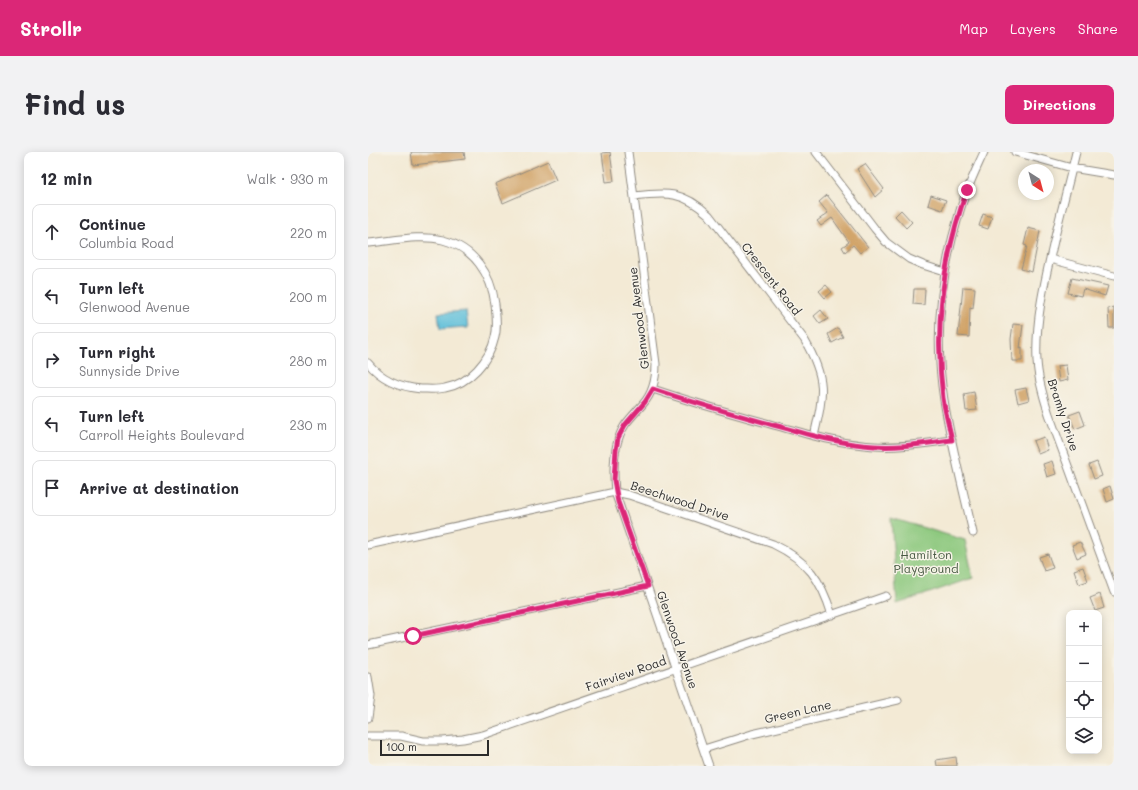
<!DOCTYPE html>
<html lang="en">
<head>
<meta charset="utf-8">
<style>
  body { margin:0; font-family:Mali,sans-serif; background:#f2f2f3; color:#2b2b33 }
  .controls { position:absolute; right:12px; bottom:12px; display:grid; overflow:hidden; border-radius:8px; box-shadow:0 2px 10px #0003 }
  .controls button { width:36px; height:36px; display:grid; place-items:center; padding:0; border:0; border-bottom:1px solid #e1e1e2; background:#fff; color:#2b2b33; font:20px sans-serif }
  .compass { position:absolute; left:650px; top:12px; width:36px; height:36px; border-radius:50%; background:#fff; box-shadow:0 2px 10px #0003; rotate:144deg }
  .scale { position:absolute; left:12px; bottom:10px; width:109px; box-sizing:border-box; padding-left:4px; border:2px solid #2b2b2b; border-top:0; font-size:11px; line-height:14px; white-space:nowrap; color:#2b2b2b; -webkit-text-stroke:3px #f7f3e8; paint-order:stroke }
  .stop { position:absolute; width:12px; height:12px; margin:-9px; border:3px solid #db2777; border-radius:50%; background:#fff }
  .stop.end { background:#db2777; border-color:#fff; box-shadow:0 1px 4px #0008 }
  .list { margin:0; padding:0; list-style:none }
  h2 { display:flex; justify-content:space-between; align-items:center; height:52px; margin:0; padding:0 16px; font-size:17px }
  h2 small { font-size:13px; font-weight:400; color:#7c7c81 }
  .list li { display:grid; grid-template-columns:26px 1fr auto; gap:12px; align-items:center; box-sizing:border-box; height:56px; margin:0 8px 8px; padding:0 8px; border:1px solid #e1e1e2; border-radius:8px }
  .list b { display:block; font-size:15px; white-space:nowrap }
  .list p { margin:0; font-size:13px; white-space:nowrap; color:#7c7c81 }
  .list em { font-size:13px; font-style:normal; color:#7c7c81 }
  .icon { flex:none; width:22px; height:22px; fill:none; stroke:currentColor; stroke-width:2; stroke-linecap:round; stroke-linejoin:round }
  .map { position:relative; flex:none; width:746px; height:614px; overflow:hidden; border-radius:8px }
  header { display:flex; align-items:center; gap:24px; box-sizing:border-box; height:56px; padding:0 20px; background:#db2777; color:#fff }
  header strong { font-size:19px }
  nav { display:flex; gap:22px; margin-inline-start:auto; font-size:14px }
  .intro { display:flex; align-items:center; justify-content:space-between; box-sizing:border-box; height:96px; padding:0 24px }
  h1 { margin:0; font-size:28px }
  .button { padding:10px 18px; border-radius:8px; background:#db2777; color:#fff; font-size:14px; font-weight:700 }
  main { display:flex; gap:24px; padding:0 24px }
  aside { flex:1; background:#fff; border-radius:8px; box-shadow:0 2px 10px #0003 }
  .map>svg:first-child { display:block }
</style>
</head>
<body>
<header>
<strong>Strollr</strong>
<nav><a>Map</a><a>Layers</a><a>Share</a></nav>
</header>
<div class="intro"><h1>Find us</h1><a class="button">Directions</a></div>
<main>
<aside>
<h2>12 min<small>Walk · 930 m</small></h2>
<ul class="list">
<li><svg class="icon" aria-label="ahead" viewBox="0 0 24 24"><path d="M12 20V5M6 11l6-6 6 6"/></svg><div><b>Continue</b><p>Columbia Road</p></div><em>220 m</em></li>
<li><svg class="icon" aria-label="left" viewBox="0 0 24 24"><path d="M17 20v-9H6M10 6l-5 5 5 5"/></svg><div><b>Turn left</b><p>Glenwood Avenue</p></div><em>200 m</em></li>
<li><svg class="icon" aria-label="right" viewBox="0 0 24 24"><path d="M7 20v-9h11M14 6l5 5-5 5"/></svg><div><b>Turn right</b><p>Sunnyside Drive</p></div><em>280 m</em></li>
<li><svg class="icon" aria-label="left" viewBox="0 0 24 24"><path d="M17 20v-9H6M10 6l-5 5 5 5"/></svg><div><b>Turn left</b><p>Carroll Heights Boulevard</p></div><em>230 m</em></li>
<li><svg class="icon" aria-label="arrive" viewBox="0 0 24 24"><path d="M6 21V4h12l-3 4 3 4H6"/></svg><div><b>Arrive at destination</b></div></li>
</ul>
</aside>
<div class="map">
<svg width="746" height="614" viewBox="0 0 746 614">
  <rect width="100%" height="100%" fill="#f7f3e8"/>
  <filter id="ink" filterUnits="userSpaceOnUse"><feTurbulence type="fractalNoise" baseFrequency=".025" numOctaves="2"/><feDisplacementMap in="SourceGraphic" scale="8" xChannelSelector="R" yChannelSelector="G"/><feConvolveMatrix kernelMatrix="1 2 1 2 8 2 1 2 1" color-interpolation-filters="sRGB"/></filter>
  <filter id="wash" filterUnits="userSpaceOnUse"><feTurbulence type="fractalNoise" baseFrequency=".012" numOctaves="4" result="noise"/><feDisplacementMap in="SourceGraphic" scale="16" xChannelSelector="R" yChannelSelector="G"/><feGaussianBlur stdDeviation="0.9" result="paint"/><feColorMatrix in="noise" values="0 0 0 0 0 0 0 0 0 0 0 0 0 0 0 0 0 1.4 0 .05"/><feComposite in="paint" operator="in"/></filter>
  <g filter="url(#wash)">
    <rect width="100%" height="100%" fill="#f3ead5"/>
    <path fill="#8ac77c" stroke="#5a7954" d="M 523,366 L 597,388 L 605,426 L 529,452 Z"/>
    <path fill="#5bbed9" stroke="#437482" d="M 98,159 L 100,176 L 97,176 L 97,175 L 72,177 L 70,161 Z"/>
    <g id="blocks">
      <path fill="#d0a165" d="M 43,0 L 96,0 L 97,7 L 45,13 Z
        M 242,0 L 246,29 L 238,30 L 234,1 Z
        M 180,9 L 188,28 L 135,51 L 127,32 Z
        M 497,12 L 516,37 L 507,45 L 489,17 Z
        M 459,43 L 500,95 L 492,101 L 485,93 L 477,100 L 474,95 L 481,90 L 464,66 L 453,74 L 449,69 L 460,61 L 451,50 Z
        M 563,43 L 578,48 L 574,58 L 560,53 Z
        M 533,58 L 544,70 L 538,76 L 527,64 Z
        M 615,62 L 624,65 L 620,77 L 611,74 Z
        M 660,76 L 672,79 L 664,120 L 653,117 L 659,94 L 656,93 Z
        M 704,126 L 740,134 L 737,144 L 715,137 L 713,144 L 700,141 Z
        M 458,133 L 464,140 L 457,146 L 451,139 Z
        M 595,135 L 607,136 L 605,156 L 602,155 L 601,185 L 590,184 Z
        M 546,137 L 557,137 L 556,153 L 545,152 Z
        M 746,155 L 746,176 L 741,176 L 740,156 Z
        M 453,158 L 460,167 L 452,172 L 446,164 Z
        M 645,172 L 655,173 L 652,196 L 654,195 L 654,209 L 644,209 L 643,187 Z
        M 470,176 L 475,185 L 464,191 L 460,182 Z
        M 698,213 L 700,228 L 691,230 L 689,214 Z
        M 658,236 L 661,248 L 650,251 L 647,238 Z
        M 606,240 L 609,258 L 598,259 L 596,242 Z
        M 712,259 L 717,273 L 707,277 L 701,263 Z
        M 676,285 L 680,298 L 670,302 L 665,289 Z
        M 684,309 L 688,322 L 679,325 L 675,312 Z
        M 729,310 L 734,324 L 726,327 L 721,313 Z
        M 742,334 L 746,347 L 739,350 L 735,337 Z
        M 712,390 L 718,402 L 709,406 L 704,393 Z
        M 680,402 L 685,416 L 676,419 L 671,405 Z
        M 715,415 L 720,429 L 711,432 L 706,418 Z
        M 732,442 L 736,456 L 727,459 L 722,446 Z
        M 588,605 L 589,614 L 569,614 L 568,608 Z"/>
    </g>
  </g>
  <g filter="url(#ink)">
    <use href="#blocks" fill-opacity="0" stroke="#8f8a80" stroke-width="1"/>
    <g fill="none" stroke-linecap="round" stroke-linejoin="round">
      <g stroke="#8f8a80" stroke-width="9">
        <path id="minor" d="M 260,0 L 288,212 C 288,227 285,241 275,252 C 269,259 262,266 257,273 C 245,291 245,319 247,340 L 341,614
          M 448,0 L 507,77 L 518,90 L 541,107 L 555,113 L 577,120
          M 647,0 L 704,16 L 746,23
          M 708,0 C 701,30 693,59 686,89 C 677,128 667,168 669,209 C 670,227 675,244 681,262 L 746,440
          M 266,44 C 299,40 315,39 341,63 L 436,187 C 459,227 456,241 446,284
          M 0,91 C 24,89 52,82 75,88 C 106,96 123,122 127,152 C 128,163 130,174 127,185 C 122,208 101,232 77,236 C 69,238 60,237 53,237 C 32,235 13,227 0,211
          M 682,107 L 746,124
          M 285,237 C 323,250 362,261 402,272 C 436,281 470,292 506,294 C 532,296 559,291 584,288
          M 605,381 C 595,337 583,292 576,248 C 566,186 573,121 591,62 C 597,40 607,20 616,0
          M 0,393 L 247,340 L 261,343 L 405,392 C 440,409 453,427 464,463
          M 0,493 L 279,434
          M 0,525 L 3,544 L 0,566
          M 0,584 L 33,584 L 55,589 L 75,589 L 95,587 L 115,583 L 518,444
          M 336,597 L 384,582 L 530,548"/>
      </g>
      <use href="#minor" stroke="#fff" stroke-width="7"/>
    </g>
  </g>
  <g fill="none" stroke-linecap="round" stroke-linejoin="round" filter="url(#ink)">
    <path stroke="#db2777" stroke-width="5" d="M 45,484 L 280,434 L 250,350 L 246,328 L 248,298 L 250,286 L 257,273 L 277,250 L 285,237 C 323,250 362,261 402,272 C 436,281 470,292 506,294 C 532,296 559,291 584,288 C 581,274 577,260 575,246 C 566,175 575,105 599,38"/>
  </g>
  <g text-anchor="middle" stroke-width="3" stroke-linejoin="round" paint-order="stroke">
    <g font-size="12" fill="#2b2b2b" stroke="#f7f3e8">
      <text transform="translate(403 127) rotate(52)" y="4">Crescent Road</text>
      <text transform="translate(271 166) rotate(-97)" y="4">Glenwood Avenue</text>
      <text transform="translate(695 263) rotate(72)" y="4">Bramly Drive</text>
      <text transform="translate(312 349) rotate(18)" y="4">Beechwood Drive</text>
      <text transform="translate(309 488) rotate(71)" y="4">Glenwood Avenue</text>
      <text transform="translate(258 522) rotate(-19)" y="4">Fairview Road</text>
      <text transform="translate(430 560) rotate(-13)" y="4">Green Lane</text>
    </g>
    <g font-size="12" fill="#485a43" stroke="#f7f3e8">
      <text x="558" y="407">Hamilton<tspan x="558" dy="14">Playground</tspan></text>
    </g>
  </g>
</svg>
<div class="controls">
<button>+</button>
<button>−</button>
<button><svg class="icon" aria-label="locate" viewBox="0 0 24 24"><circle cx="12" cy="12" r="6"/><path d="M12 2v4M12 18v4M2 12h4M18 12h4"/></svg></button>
<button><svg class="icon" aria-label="layers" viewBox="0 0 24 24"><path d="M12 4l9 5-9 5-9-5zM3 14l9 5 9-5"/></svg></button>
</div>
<svg class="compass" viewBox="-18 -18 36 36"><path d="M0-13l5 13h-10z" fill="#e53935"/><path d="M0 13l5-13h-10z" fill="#7c7c81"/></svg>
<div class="scale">100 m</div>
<div class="stop" style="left:45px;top:484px"></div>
<div class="stop end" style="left:599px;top:38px"></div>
</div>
</main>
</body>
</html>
